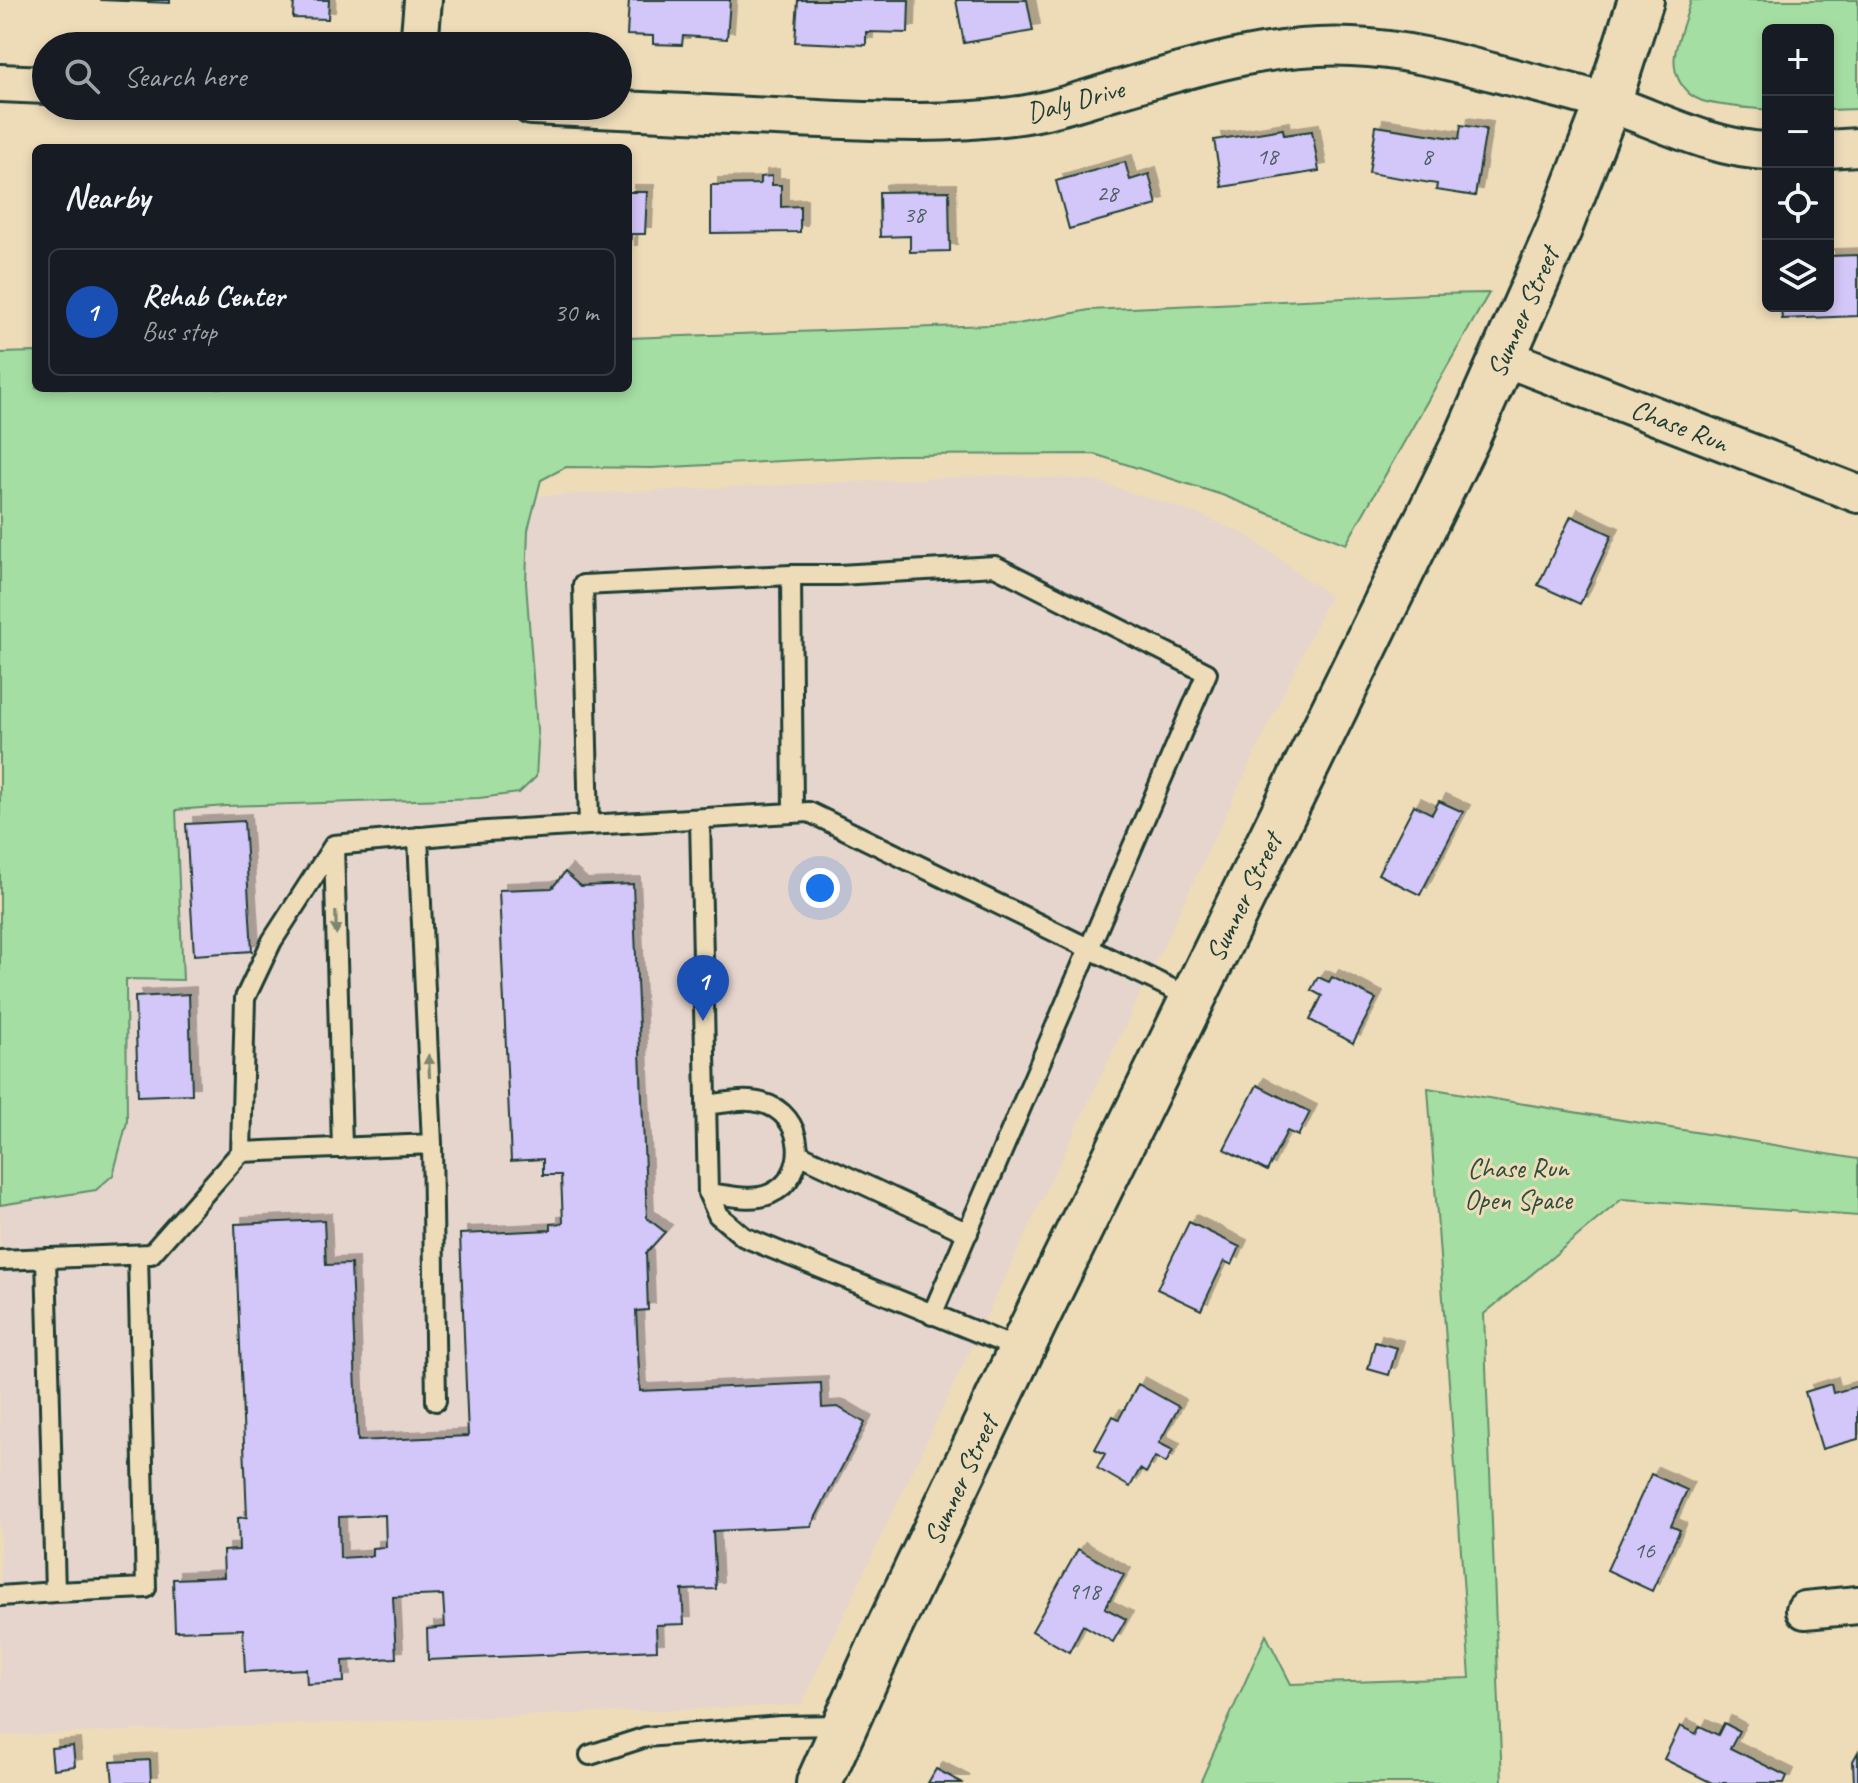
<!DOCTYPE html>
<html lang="en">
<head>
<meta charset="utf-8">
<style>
  body { margin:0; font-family:Caveat,sans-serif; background:#242831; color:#f1f3f6 }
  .controls { position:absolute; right:24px; top:24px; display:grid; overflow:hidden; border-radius:12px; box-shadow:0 4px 12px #0003 }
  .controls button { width:72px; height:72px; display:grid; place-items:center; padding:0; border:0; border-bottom:2px solid #363941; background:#171b24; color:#f1f3f6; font:40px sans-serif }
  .you { position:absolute; left:820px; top:888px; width:28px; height:28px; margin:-20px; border:6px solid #fff; border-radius:50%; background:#1a73e8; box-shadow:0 0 0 12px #1a73e833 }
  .badge { display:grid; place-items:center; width:52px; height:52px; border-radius:50%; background:#92a19f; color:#fff; font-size:26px; font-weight:700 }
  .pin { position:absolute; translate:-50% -66px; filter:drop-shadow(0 2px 4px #0008) }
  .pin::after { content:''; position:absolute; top:42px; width:28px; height:24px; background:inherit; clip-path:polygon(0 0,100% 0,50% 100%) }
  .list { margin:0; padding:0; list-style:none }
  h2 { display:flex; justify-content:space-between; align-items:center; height:104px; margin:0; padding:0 32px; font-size:34px }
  h2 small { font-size:26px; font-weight:400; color:#9ea1a6 }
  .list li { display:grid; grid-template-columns:52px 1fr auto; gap:24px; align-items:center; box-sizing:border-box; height:128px; margin:0 16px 16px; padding:0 16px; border:2px solid #363941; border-radius:12px }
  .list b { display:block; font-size:30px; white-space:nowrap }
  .list p { margin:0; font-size:26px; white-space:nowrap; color:#9ea1a6 }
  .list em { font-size:26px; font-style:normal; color:#9ea1a6 }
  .icon { flex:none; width:44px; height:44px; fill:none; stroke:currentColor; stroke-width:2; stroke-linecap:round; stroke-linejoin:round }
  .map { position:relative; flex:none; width:1858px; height:1783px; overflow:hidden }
  .search { position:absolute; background:#171b24; box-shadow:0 4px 12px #0003; left:32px; top:32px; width:600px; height:88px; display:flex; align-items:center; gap:20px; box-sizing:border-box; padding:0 28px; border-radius:44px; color:#9ea1a6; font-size:30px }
  .panel { position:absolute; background:#171b24; box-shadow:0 4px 12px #0003; left:32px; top:144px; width:600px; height:248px; border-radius:12px }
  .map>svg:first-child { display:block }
</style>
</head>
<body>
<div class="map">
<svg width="1858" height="1783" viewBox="0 0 1858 1783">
  <defs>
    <filter id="shadow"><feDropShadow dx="7" dy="-7" stdDeviation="0" flood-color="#0004"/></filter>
  </defs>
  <rect width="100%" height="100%" fill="#eedcb9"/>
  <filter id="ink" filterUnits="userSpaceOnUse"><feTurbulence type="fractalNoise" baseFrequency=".0125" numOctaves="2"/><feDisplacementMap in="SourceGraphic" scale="16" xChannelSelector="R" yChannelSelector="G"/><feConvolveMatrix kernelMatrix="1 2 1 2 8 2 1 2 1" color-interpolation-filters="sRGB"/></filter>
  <g filter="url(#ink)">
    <path fill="#e6d5cc" d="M 1002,475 L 1093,480 L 1201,515 L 1248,536 L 1330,596 L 801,1705 L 0,1736 L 0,520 Z"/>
    <path fill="#a5dea3" stroke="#628e6c" stroke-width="2" d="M 1691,0 L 1858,0 L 1858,109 L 1828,110 L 1828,30 L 1768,30 L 1768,110 C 1751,108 1714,106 1700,100 C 1682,93 1672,73 1675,54 C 1678,36 1686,18 1691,0 Z
      M 1489,293 L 1346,544 L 1222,495 L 1094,454 L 896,455 L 652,468 L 566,467 L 541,480 L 528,530 L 526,583 L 538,743 L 536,777 L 519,793 L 479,798 L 226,806 L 176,810 L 183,980 L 126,979 L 127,1122 L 113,1175 L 96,1190 L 0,1205 L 0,353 L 36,352 L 36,388 L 628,388 L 628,338 L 1018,324 L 1089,310 L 1430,294 Z
      M 1428,1088 L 1858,1159 L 1858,1216 L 1622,1199 L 1484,1314 L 1502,1783 L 1200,1783 L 1266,1635 L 1291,1684 L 1470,1678 Z"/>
    <path fill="#d3c6f8" stroke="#1f3d34" stroke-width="2" fill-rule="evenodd" filter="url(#shadow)" d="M 100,0 L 170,0 L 170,3 Z
      M 294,0 L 329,0 L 328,19 L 293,18 Z
      M 629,0 L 730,0 L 727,39 L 683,36 L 682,45 L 653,44 L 653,36 L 627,35 Z
      M 798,0 L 909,0 L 908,33 L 866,32 L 866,45 L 795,42 Z
      M 956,0 L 1027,0 L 1033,31 L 964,43 Z
      M 1461,125 L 1486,129 L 1475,196 L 1436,190 L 1437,184 L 1369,173 L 1376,126 L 1459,139 Z
      M 1283,129 L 1284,135 L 1312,131 L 1319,171 L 1222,187 L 1214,140 Z
      M 1125,162 L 1130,180 L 1149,174 L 1157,205 L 1069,229 L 1056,181 Z
      M 772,176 L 772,185 L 781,185 L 781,207 L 800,206 L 800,232 L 711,233 L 711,185 L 760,184 L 760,177 Z
      M 949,191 L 950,251 L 910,252 L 910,236 L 880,237 L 879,192 Z
      M 628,192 L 647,192 L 645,234 L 631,234 L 630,252 L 628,252 Z
      M 1858,255 L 1858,316 L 1782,319 L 1781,306 L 1828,306 L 1828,256 Z
      M 1571,516 L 1612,535 L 1580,604 L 1538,585 Z
      M 1439,801 L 1463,812 L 1420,895 L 1378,874 L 1414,805 L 1432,814 Z
      M 244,821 L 252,951 L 194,955 L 186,824 Z
      M 565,872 L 581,886 L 633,884 L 647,1218 L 665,1232 L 646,1253 L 648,1310 L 636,1311 L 640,1391 L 821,1383 L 822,1408 L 838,1407 L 865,1423 L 811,1526 L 713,1531 L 716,1589 L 682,1590 L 684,1624 L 656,1625 L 657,1650 L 428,1660 L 427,1629 L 445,1627 L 443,1595 L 393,1597 L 396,1658 L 343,1661 L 344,1682 L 307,1684 L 306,1669 L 245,1672 L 243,1629 L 175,1631 L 173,1579 L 224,1577 L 223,1551 L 239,1550 L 238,1518 L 247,1517 L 235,1224 L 324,1220 L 326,1265 L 351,1264 L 358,1441 L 468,1436 L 460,1234 L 551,1230 L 551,1224 L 563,1223 L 561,1175 L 543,1175 L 543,1159 L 511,1161 L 499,890 L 552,888 ZM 385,1515 L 386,1547 L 372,1548 L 372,1556 L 340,1558 L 339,1517 Z
      M 1318,977 L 1329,982 L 1332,977 L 1376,999 L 1353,1043 L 1310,1020 L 1322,996 L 1311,990 Z
      M 189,994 L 192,1094 L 138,1096 L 135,997 Z
      M 1257,1085 L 1310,1112 L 1298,1136 L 1287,1131 L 1267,1171 L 1224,1149 Z
      M 1189,1222 L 1240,1247 L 1232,1265 L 1224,1261 L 1201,1310 L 1157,1289 Z
      M 1375,1342 L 1397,1348 L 1389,1375 L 1368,1369 Z
      M 1138,1384 L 1179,1407 L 1159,1443 L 1173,1450 L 1166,1463 L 1155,1457 L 1146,1473 L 1140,1469 L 1130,1487 L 1097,1468 L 1105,1454 L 1095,1449 L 1113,1416 L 1119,1419 Z
      M 1831,1384 L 1833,1393 L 1858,1386 L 1858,1439 L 1822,1449 L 1805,1392 Z
      M 1651,1474 L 1687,1490 L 1671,1526 L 1680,1530 L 1652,1591 L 1607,1570 Z
      M 1078,1549 L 1124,1575 L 1105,1608 L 1126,1619 L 1113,1642 L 1083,1625 L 1069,1652 L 1032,1631 Z
      M 1724,1723 L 1739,1731 L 1730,1748 L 1787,1776 L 1784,1783 L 1712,1783 L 1664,1759 L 1680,1726 L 1696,1734 L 1700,1726 L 1718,1735 Z
      M 73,1746 L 75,1766 L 53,1769 L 51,1748 Z
      M 1858,1752 L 1858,1783 L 1854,1783 L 1853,1761 Z
      M 150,1760 L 151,1783 L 113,1783 L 111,1762 Z
      M 936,1769 L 963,1783 L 928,1783 Z"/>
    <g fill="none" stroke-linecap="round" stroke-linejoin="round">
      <g stroke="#1f3d34" stroke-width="24">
        <path id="service" d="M 791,575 L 793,813
          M 700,819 L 708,1193 L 718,1215 L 744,1237 L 1021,1350
          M 589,825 L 583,585 L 791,575 L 839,575 L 995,566 L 1207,673 L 932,1315
          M 418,837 L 432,1144 L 436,1401
          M 334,845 L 342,1148
          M 706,1105 C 724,1103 745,1098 762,1103 C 805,1113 811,1176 770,1194 C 752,1202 727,1195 708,1193
          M 241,1152 L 432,1144
          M 799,1154 L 968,1233
          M 0,1260 L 151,1254 L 241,1152 L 245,998 L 272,941 L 334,845 L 487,831 L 809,812 L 1193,999
          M 55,1592 L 146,1588 L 138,1255
          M 0,1596 L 55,1592 L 46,1258
          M 590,1755 L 646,1737 L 780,1726 L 842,1725"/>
      </g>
      <g stroke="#1f3d34" stroke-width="42">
        <path id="minor" d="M 419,46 L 423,0
          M 0,83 L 46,85
          M 531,106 C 620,110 708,114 797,118 C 869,121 941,126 1012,116 C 1048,112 1082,100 1116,90 C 1193,68 1271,43 1352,47 C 1410,49 1464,65 1519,79 C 1550,87 1581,94 1611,104 C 1660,121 1716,150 1768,151
          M 1828,149 L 1858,147
          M 1503,357 L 1858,494
          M 1805,1610 L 1858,1605"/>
      </g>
      <g stroke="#1f3d34" stroke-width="50">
        <path id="secondary" d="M 819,1783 L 878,1651 L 1034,1323 L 1467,438 L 1559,229 L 1608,103 L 1641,0"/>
      </g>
      <use href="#service" stroke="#eedcb9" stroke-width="18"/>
      <use href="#minor" stroke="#eedcb9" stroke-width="36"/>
      <use href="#secondary" stroke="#eedcb9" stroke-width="44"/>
    </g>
    <defs><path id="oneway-solid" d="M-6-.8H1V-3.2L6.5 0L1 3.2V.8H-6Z" transform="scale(2)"/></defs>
    <g fill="#7c8570">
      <use href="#oneway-solid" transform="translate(336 923) rotate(89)"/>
      <use href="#oneway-solid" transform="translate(429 1066) rotate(-93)"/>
    </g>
  </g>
  <g text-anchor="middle" stroke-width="6" stroke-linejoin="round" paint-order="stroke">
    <g font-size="24" fill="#4c5f65">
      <text x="1267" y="164">18</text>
      <text x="1427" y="164">8</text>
      <text x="1107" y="201">28</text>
      <text x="914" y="222">38</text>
      <text x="1644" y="1558">16</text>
      <text x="1084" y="1599">918</text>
    </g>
    <g font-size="28" fill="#1f3d34" stroke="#eedcb9">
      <text transform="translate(1075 100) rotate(-15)" y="10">Daly Drive</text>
      <text transform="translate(1522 312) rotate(-66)" y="10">Sumner Street</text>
      <text transform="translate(1680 425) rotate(21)" y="10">Chase Run</text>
      <text transform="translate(1243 897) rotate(-64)" y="10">Sumner Street</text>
      <text transform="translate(960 1480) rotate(-65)" y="10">Sumner Street</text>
    </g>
    <g font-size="28" fill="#2c4d3f" stroke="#eedcb9">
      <text x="1518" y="1177">Chase Run<tspan x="1518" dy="32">Open Space</tspan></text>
    </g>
  </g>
</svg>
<div class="controls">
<button>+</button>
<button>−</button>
<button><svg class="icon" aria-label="locate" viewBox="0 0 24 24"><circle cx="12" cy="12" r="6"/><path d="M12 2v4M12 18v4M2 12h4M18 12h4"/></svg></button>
<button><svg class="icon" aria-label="layers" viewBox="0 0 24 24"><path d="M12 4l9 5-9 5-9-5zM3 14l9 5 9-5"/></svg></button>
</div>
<div class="you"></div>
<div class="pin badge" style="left:703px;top:1021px;background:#1a4fb4">1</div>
<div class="search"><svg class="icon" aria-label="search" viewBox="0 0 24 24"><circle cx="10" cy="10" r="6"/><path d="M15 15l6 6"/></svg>Search here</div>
<section class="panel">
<h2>Nearby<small></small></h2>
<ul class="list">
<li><span class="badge" style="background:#1a4fb4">1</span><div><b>Rehab Center</b><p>Bus stop</p></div><em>30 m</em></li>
</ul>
</section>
</div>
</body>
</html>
